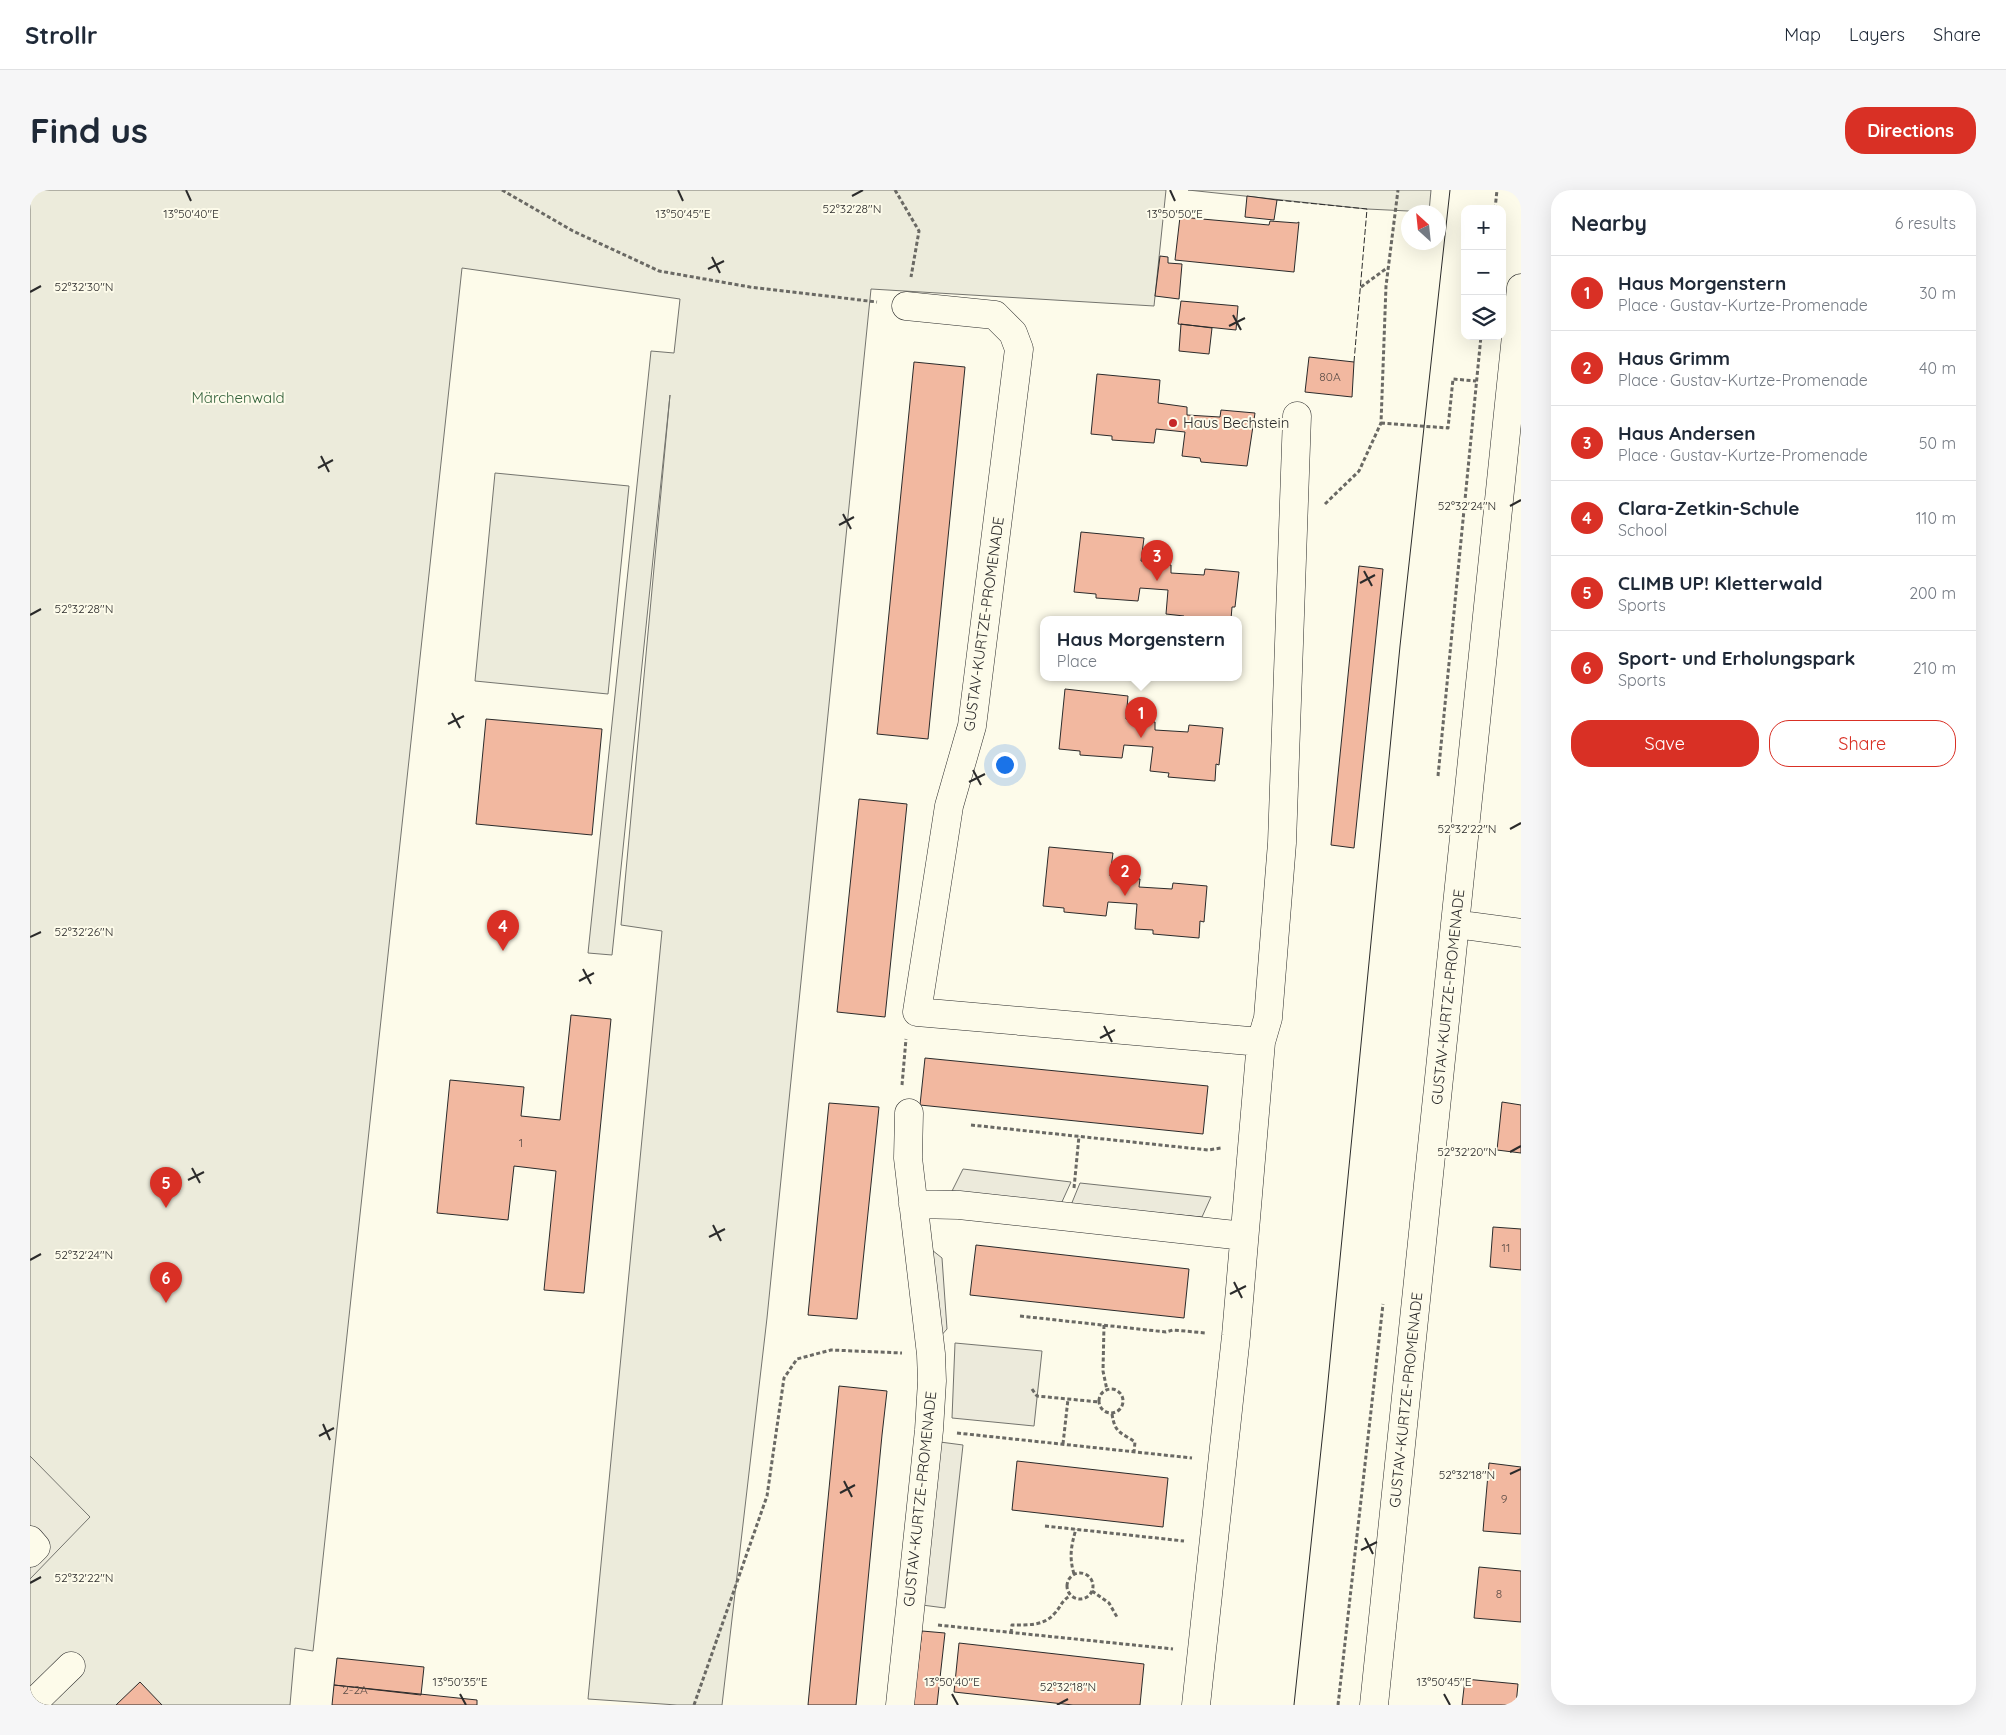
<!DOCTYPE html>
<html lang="en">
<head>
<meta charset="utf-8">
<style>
  body { margin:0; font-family:Quicksand,sans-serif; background:#f6f6f7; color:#1f2937 }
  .controls { position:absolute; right:15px; top:15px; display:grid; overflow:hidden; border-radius:10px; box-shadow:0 5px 20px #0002 }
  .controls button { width:45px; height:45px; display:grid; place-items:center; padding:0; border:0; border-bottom:1px solid #e0e1e3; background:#fff; color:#1f2937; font:25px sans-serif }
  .compass { position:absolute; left:1371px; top:15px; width:45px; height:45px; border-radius:50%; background:#fff; box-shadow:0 5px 20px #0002; rotate:333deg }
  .you { position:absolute; left:974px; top:574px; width:18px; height:18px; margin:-12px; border:4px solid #fff; border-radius:50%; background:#1a73e8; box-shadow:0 0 0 8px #1a73e833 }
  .badge { display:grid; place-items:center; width:32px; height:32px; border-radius:50%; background:#d93025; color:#fff; font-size:16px; font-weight:700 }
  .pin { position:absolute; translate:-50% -41px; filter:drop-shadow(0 1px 2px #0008) }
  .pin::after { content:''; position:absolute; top:26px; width:18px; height:15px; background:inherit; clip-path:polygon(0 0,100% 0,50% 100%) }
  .popup { position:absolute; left:1010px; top:426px; width:202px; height:65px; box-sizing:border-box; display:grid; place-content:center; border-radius:10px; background:#fff; filter:drop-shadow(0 1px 4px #0005); font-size:16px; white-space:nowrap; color:#747a83 }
  .popup b { font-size:19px; color:#1f2937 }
  .popup::after { content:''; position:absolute; left:50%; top:100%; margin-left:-10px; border:10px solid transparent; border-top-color:#fff }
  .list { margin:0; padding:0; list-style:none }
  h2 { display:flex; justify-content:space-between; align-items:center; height:65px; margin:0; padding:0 20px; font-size:21px }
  h2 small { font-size:16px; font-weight:400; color:#747a83 }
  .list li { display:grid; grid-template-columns:32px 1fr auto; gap:15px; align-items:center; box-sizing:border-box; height:75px; padding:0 20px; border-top:1px solid #e0e1e3 }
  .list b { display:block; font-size:19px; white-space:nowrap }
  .list p { margin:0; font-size:16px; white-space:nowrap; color:#747a83 }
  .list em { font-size:16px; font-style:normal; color:#747a83 }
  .actions { display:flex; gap:10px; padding:15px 20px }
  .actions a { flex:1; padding:11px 0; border:1px solid #d93025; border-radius:20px; text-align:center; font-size:18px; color:#d93025 }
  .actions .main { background:#d93025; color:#fff }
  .icon { flex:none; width:28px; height:28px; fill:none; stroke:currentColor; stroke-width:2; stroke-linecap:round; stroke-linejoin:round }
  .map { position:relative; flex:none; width:1491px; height:1515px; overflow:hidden; border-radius:20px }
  header { display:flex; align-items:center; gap:30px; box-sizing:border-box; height:70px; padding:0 25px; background:#fff; border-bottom:1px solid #e0e1e3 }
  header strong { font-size:24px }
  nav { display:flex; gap:28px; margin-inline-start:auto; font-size:18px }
  .intro { display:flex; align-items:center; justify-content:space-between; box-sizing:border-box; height:120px; padding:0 30px }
  h1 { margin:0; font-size:35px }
  .button { padding:12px 22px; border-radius:20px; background:#d93025; color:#fff; font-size:18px; font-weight:700 }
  main { display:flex; gap:30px; padding:0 30px }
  aside { flex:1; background:#fff; border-radius:20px; box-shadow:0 5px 20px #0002 }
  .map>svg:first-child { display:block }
</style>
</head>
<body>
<header>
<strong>Strollr</strong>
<nav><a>Map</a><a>Layers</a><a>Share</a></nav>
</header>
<div class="intro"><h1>Find us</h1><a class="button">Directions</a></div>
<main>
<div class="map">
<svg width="1491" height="1515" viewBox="0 0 1491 1515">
  <rect width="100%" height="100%" fill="#fdfbea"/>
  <path fill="#ecebdb" stroke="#74746e" d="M 0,0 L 1136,0 L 1124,116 L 841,99 L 737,1128 L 692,1515 L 647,1515 L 558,1509 L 632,741 L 591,735 L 640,205 L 582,765 L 558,763 L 621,161 L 644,163 L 650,109 L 432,78 L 283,1461 L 265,1458 L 260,1515 L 0,1515 Z
    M 1158,0 L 1401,0 L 1399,22 L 1337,19 Z
    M 465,283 L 599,296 L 578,504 L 445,491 Z"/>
  <path fill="#eceadb" stroke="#74746e" d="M 933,979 L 1041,992 L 1031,1014 L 922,1001 Z
    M 1050,993 L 1181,1007 L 1172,1027 L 1041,1015 Z
    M 902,1060 L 912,1068 L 917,1139 L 909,1148 Z
    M 925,1153 L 1012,1161 L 1004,1236 L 922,1228 Z
    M 910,1252 L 933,1255 L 915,1418 L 892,1415 Z
    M 0,1266 L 60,1327 L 0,1389 Z"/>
  <path fill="#f2b8a0" stroke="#2b2b2b" d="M 1217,6 L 1247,10 L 1244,30 L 1215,27 Z
    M 1150,27 L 1239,35 L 1240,31 L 1267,33 L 1269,32 L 1264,82 L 1145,70 Z
    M 1130,66 L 1138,67 L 1138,73 L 1152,74 L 1149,109 L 1125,106 Z
    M 1151,111 L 1208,116 L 1206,140 L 1148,134 Z
    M 1151,134 L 1182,138 L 1179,164 L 1149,161 Z
    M 1279,167 L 1324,172 L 1322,207 L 1275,202 Z
    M 884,172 L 935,177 L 898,549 L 847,544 Z
    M 1067,184 L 1130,190 L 1128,213 L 1157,217 L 1157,225 L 1190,227 L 1191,220 L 1225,223 L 1217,276 L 1171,272 L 1170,268 L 1152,266 L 1155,242 L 1126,239 L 1124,253 L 1082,250 L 1082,246 L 1061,244 Z
    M 1051,342 L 1114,348 L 1111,371 L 1141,375 L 1141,383 L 1174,385 L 1175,379 L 1209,382 L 1205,417 L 1202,417 L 1201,429 L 1154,429 L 1154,426 L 1136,424 L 1138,400 L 1110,398 L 1108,411 L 1066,408 L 1066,404 L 1044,402 Z
    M 1329,376 L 1353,379 L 1324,658 L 1301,655 Z
    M 1035,499 L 1098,506 L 1096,529 L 1125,532 L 1125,540 L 1158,542 L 1159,535 L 1193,538 L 1189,575 L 1186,574 L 1185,591 L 1138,587 L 1139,583 L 1120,581 L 1123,557 L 1094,555 L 1092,568 L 1050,565 L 1050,561 L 1029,559 Z
    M 456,529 L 572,539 L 562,645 L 446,634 Z
    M 829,609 L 877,614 L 855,827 L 807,822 Z
    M 1019,657 L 1083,663 L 1080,686 L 1110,689 L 1109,697 L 1142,699 L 1143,693 L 1177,696 L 1174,732 L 1170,731 L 1169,748 L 1123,744 L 1123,740 L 1105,739 L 1107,714 L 1078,712 L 1076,726 L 1034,722 L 1034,718 L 1013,716 Z
    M 541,825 L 581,829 L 554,1103 L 514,1100 L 526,981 L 484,976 L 478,1030 L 407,1023 L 420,890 L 494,897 L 491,926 L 530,930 Z
    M 895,868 L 1178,896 L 1173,944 L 890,915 Z
    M 1472,912 L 1491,915 L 1491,963 L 1467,960 Z
    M 799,913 L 849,917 L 827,1129 L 778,1125 Z
    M 1463,1037 L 1491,1039 L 1491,1080 L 1460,1077 Z
    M 946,1055 L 1159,1079 L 1154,1128 L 940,1105 Z
    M 809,1196 L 857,1201 L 852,1245 L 826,1515 L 778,1515 Z
    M 987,1271 L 1138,1288 L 1133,1337 L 982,1320 Z
    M 1459,1273 L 1491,1277 L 1491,1344 L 1453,1341 Z
    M 1449,1377 L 1491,1381 L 1491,1432 L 1444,1428 Z
    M 892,1441 L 915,1443 L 907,1515 L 883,1515 Z
    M 929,1453 L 1114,1474 L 1110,1515 L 1043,1515 L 924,1502 Z
    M 307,1468 L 394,1477 L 391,1505 L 304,1495 Z
    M 1435,1489 L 1488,1494 L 1486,1515 L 1432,1515 Z
    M 110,1492 L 132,1515 L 86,1515 Z
    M 304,1495 L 447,1510 L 447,1515 L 302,1515 Z"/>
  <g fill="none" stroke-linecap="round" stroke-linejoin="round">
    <g stroke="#2b2b2b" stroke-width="29">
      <path id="minor" d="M 876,116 L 965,125 L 983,143 L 989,159 L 942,536 L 919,616 L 887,822 L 1231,852
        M 1425,734 L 1491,743
        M 883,1014 L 929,1015 L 1214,1046
        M 0,1350 L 6,1357 L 0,1363
        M 1,1515 L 41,1476
        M 870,1515 L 899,1240 L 902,1191 L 901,1164 L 878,968 L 879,923
        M 1166,1515 L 1206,1146 L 1231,852 L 1238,828 L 1252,653 L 1267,226
        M 1344,1515 L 1491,98"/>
    </g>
    <path stroke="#6a6964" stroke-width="3" stroke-dasharray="4 2.5" stroke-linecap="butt" d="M 472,0 L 543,41 L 629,81 L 720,97 L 847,112
      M 865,0 L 889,41 L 881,87
      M 1465,19 L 1467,0
      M 1434,58 L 1435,58
      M 1331,97 L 1357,78
      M 1351,233 L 1418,238 L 1423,189 L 1446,191
      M 1295,314 L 1329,281 L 1351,233 L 1356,96 L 1368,0
      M 1408,586 L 1451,146
      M 872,895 L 876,849
      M 941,935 L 1178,960 L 1191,958
      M 1044,998 L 1049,946
      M 990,1126 L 1136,1142 L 1143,1140 L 1176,1143
      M 1074,1135 L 1073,1181 L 1077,1200
      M1069 1211a12 12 0 1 1 24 0a12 12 0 1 1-24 0Z
      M 1002,1199 L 1007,1206 L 1069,1212
      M 1082,1224 C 1085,1244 1091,1242 1105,1252 L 1104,1262
      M 927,1243 L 1162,1268
      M 1033,1254 L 1038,1209
      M 1015,1336 L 1154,1351
      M1037 1396a13 13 0 1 1 26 0a13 13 0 1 1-26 0Z
      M 1044,1384 C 1039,1367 1041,1356 1046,1339
      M 1062,1401 L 1079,1413 L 1087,1427
      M 908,1435 L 1143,1459
      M 981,1443 L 982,1435 C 997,1435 1014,1436 1024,1424 C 1031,1417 1031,1411 1040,1406
      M 664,1515 L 737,1306 L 754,1188 L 767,1169 L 801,1160 L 872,1163
      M 1308,1515 L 1353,1114"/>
    <use href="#minor" stroke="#fdfbea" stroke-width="28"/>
    <path stroke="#2b2b2b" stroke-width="1" d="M 1264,1515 L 1295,1222 L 1370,456 L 1420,0"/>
    <path stroke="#2b2b2b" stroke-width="1" stroke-dasharray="6 2.5" stroke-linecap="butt" d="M 1247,10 L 1337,19 L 1324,172"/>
  </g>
  <path fill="none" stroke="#2b2b2b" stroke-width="2" d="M 156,0 L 161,11M 648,0 L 653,11M 1140,0 L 1145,11M 822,6 L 833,0M 682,67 L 690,83M 678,79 L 694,71M 0,102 L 11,96M 1203,125 L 1211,140M 1199,136 L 1215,128M 291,266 L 299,282M 288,278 L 303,270M 1480,316 L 1491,310M 813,324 L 821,339M 809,335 L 824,327M 1334,381 L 1342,396M 1330,393 L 1345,385M 0,425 L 11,419M 422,523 L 430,538M 418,534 L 434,526M 943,580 L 951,595M 939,592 L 955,584M 1480,639 L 1491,633M 0,747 L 11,742M 553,779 L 561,794M 549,791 L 564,783M 1074,836 L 1082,852M 1070,848 L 1085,840M 1480,962 L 1491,956M 162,978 L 170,993M 158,990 L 174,982M 683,1035 L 691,1051M 679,1047 L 695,1039M 0,1070 L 11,1064M 1204,1092 L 1212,1108M 1200,1104 L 1216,1096M 293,1234 L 300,1250M 289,1246 L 304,1238M 1480,1284 L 1491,1279M 814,1291 L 822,1307M 810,1303 L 825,1295M 1335,1348 L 1343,1364M 1331,1360 L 1347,1352M 0,1393 L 11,1387M 430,1504 L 436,1515M 922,1504 L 928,1515M 1414,1504 L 1420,1515M 1027,1515 L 1038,1509"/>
  <circle fill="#c62828" stroke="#fdfbea" stroke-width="2" cx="1143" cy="233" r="5"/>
  <g text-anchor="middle" stroke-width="4" stroke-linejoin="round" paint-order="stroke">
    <g font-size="12" fill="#5d4e48">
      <text x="1300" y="191">80A</text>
      <text x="491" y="957">1</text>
      <text x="1476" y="1062">11</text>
      <text x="1474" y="1313">9</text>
      <text x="1469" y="1408">8</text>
      <text x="325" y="1504">2-2A</text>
    </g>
    <g font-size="15" fill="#34623c" stroke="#fdfbea">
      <text x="208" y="213">Märchenwald</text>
    </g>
    <g font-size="15" fill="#2b2b2b" stroke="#fdfbea" text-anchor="start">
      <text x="1153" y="238">Haus Bechstein</text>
    </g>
    <g font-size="15" fill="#2b2b2b" stroke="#fdfbea">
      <text transform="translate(954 434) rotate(-82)" y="5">GUSTAV-KURTZE-PROMENADE</text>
      <text transform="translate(1418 807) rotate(-84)" y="5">GUSTAV-KURTZE-PROMENADE</text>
      <text transform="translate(1376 1210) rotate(-84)" y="5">GUSTAV-KURTZE-PROMENADE</text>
      <text transform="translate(890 1309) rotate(-84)" y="5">GUSTAV-KURTZE-PROMENADE</text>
    </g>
  </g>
  <g font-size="12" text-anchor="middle" fill="#2b2b2b" stroke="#fdfbea" stroke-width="4" stroke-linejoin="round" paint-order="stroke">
    <text x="822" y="23">52°32'28"N</text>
    <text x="161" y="28">13°50'40"E</text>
    <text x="653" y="28">13°50'45"E</text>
    <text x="1145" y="28">13°50'50"E</text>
    <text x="54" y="101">52°32'30"N</text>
    <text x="1437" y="320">52°32'24"N</text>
    <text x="54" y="423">52°32'28"N</text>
    <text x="1437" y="643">52°32'22"N</text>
    <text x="54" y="746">52°32'26"N</text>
    <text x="1437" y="966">52°32'20"N</text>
    <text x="54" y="1069">52°32'24"N</text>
    <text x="1437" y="1289">52°32'18"N</text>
    <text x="54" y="1392">52°32'22"N</text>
    <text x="430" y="1496">13°50'35"E</text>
    <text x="922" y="1496">13°50'40"E</text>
    <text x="1414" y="1496">13°50'45"E</text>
    <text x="1038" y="1501">52°32'18"N</text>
  </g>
</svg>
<div class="controls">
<button>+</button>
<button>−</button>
<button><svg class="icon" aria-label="layers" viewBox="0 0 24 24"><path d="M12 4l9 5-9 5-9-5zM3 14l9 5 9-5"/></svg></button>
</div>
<svg class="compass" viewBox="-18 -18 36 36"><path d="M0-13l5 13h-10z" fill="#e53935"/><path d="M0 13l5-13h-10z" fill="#747a83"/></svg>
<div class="you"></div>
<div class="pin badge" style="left:1111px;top:548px">1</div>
<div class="popup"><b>Haus Morgenstern</b>Place</div>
<div class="pin badge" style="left:1095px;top:706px">2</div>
<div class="pin badge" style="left:1127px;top:391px">3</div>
<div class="pin badge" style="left:473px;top:761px">4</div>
<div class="pin badge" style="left:136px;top:1018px">5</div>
<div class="pin badge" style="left:136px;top:1113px">6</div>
</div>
<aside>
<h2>Nearby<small>6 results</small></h2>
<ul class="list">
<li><span class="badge">1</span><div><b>Haus Morgenstern</b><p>Place · Gustav-Kurtze-Promenade</p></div><em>30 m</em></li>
<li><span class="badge">2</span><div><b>Haus Grimm</b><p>Place · Gustav-Kurtze-Promenade</p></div><em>40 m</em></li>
<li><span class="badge">3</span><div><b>Haus Andersen</b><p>Place · Gustav-Kurtze-Promenade</p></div><em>50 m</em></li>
<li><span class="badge">4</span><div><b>Clara-Zetkin-Schule</b><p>School</p></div><em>110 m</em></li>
<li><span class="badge">5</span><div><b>CLIMB UP! Kletterwald</b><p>Sports</p></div><em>200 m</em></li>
<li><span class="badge">6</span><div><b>Sport- und Erholungspark</b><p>Sports</p></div><em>210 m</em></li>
</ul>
<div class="actions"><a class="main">Save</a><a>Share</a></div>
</aside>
</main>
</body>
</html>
